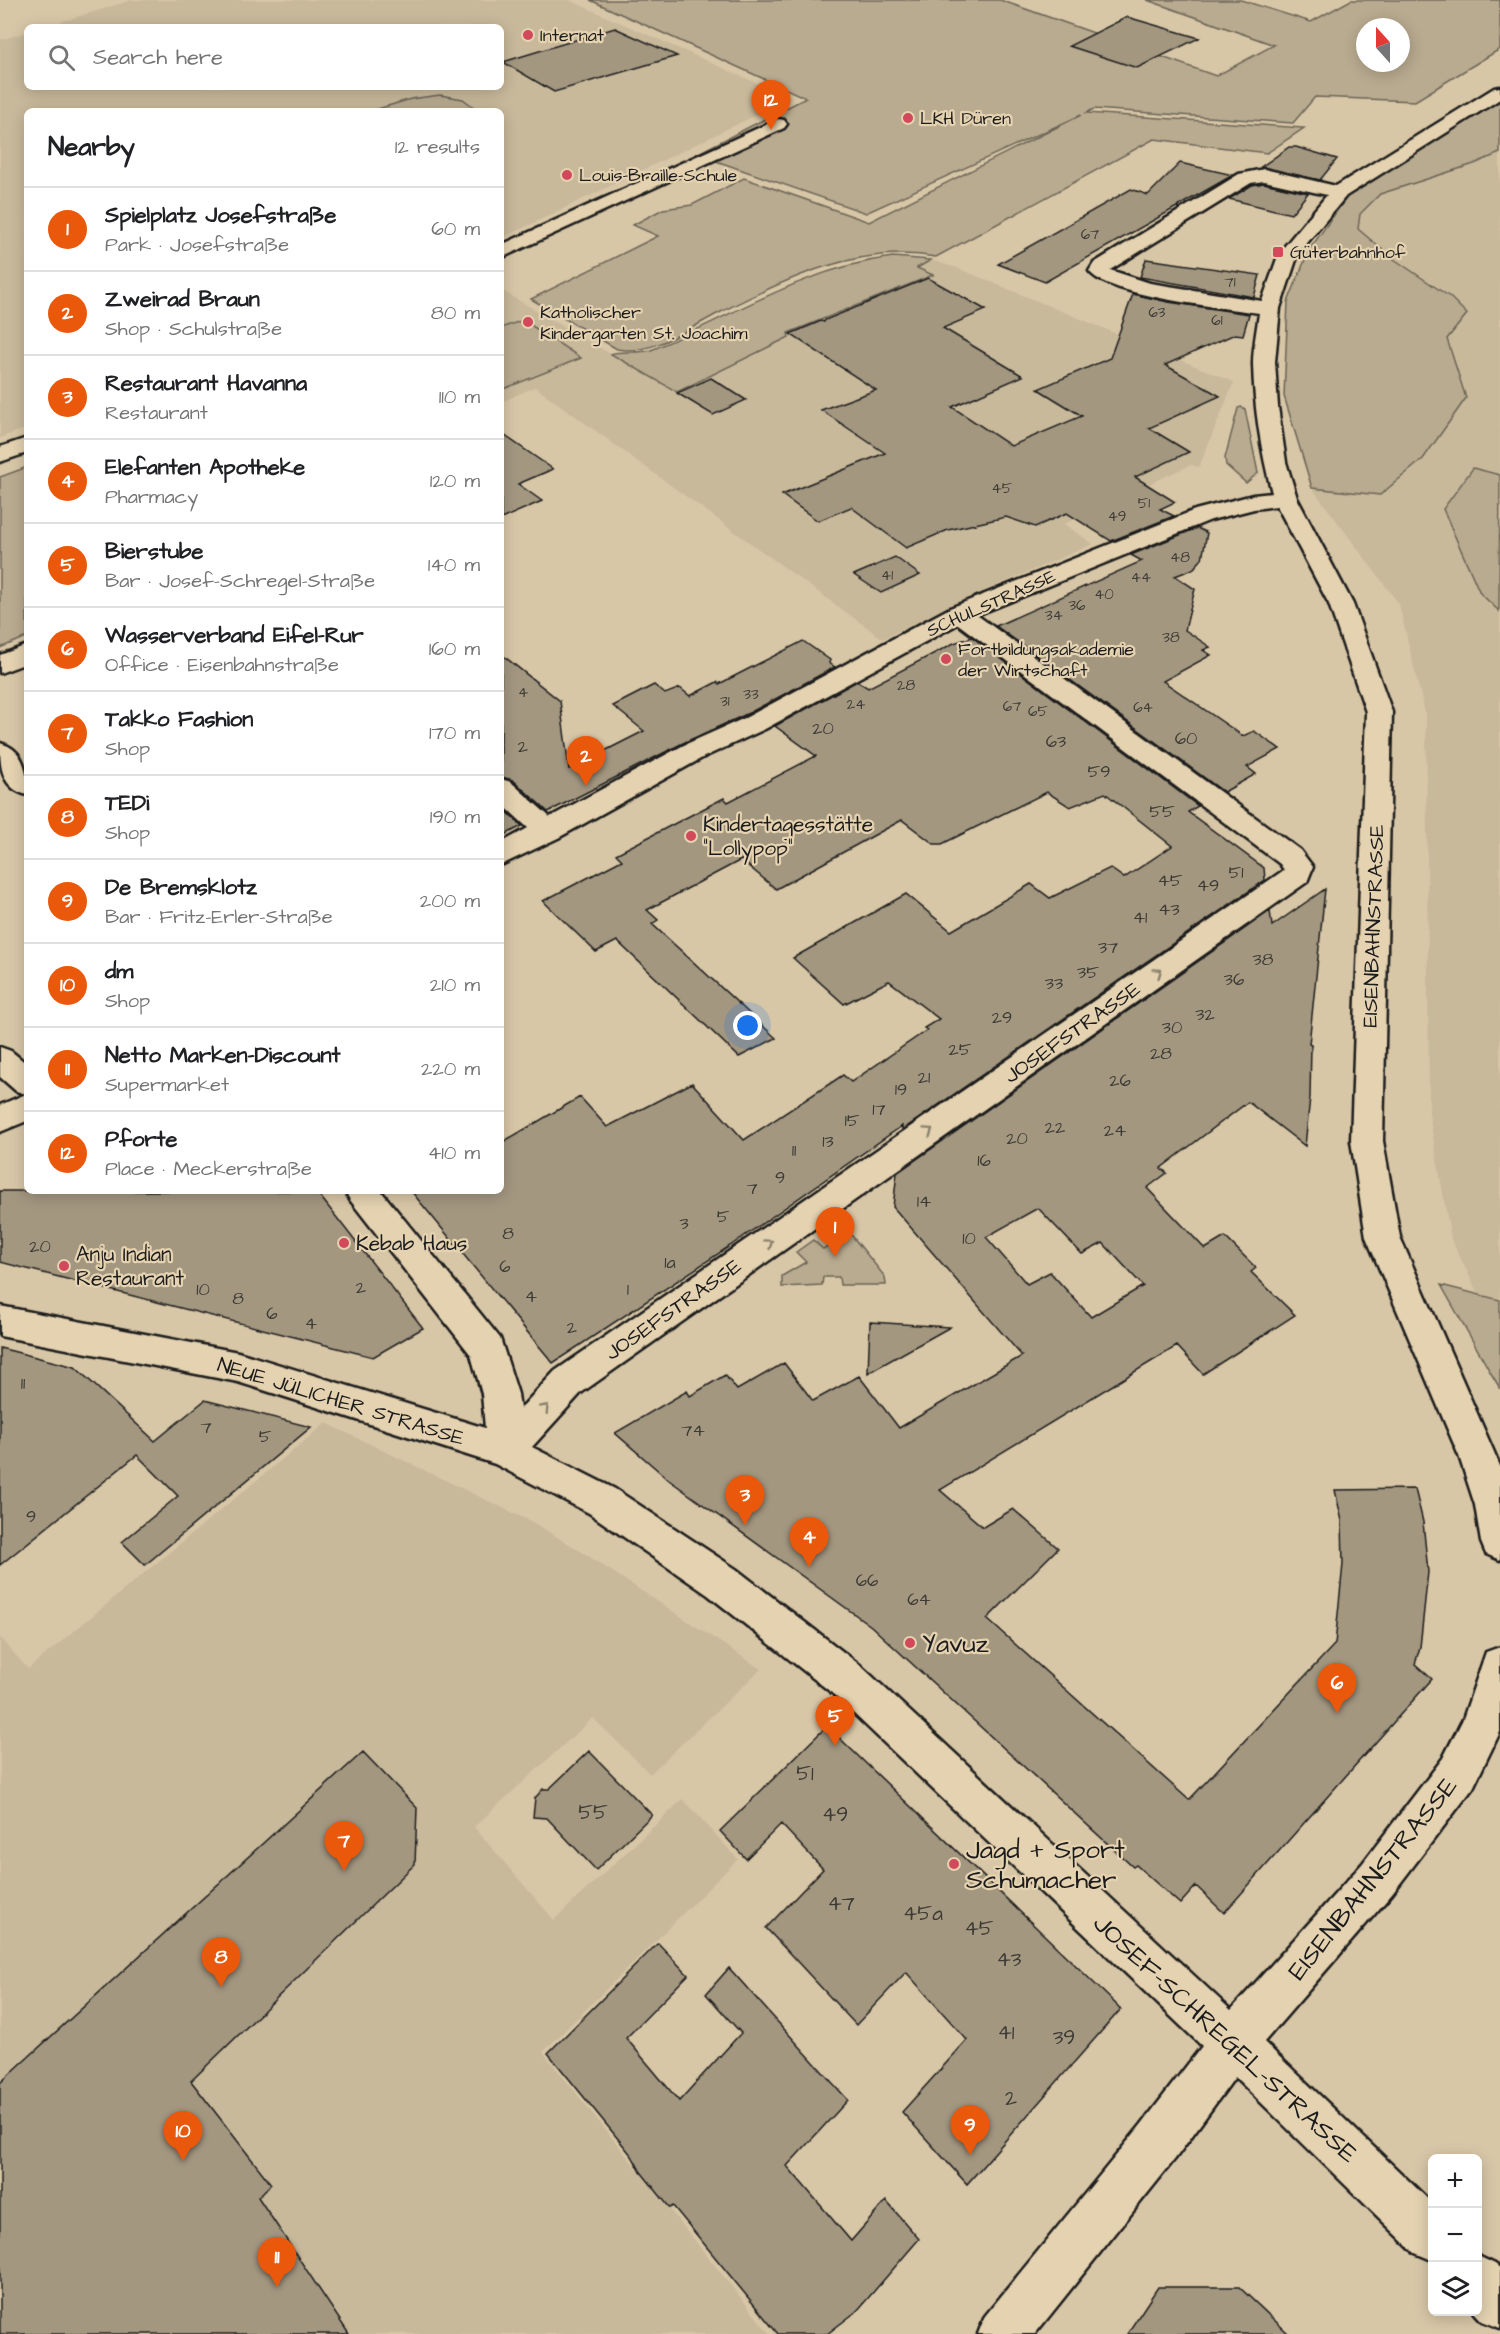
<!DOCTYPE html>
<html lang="en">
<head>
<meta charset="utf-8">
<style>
  body { margin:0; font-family:"Architects Daughter",sans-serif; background:#f6f6f6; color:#202124 }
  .controls { position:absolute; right:18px; bottom:18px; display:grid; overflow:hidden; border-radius:9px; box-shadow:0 3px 15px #0003 }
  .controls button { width:54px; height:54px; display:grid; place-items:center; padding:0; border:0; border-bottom:2px solid #e0e0e0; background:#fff; color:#202124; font:30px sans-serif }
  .compass { position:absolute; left:1356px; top:18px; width:54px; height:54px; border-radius:50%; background:#fff; box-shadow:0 3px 15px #0003; rotate:339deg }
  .you { position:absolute; left:748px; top:1026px; width:21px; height:21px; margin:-15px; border:4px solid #fff; border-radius:50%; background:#1a73e8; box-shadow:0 0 0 9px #1a73e833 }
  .badge { display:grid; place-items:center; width:39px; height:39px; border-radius:50%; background:#ea580c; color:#fff; font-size:20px; font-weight:700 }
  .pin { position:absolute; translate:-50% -50px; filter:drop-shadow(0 2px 3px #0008) }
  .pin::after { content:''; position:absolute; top:32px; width:21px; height:18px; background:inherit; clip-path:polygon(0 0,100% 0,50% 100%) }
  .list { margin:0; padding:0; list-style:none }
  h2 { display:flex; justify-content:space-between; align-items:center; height:78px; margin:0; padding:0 24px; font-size:26px }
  h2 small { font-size:20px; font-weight:400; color:#757577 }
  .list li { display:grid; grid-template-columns:39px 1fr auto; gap:18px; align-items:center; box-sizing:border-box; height:84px; padding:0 24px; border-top:2px solid #e0e0e0 }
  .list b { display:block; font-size:22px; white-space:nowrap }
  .list p { margin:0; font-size:20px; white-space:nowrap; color:#757577 }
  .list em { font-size:20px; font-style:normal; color:#757577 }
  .icon { flex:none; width:33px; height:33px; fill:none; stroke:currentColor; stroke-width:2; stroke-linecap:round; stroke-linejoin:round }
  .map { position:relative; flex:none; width:1500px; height:2334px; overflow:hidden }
  .search { position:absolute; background:#fff; box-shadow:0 3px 15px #0003; left:24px; top:24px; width:480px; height:66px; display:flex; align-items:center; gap:15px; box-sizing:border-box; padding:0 21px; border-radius:9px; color:#757577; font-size:22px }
  .panel { position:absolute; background:#fff; box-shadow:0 3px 15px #0003; left:24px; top:108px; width:480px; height:1086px; border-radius:9px }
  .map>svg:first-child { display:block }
</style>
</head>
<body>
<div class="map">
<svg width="1500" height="2334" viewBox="0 0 1500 2334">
  <rect width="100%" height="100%" fill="#d8c7a7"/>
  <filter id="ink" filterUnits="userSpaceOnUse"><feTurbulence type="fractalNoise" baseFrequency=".0167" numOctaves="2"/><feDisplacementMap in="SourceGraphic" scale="12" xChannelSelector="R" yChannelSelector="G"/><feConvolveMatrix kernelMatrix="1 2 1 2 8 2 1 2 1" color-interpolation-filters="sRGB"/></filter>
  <g filter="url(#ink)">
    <path fill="#c8b99b" d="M 132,0 L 569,0 L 791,98 L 501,239 L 501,111 L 27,111 L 27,428 L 0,438 L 0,40 L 27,32 L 27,87 L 501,87 L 501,27 L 44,27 Z
      M 1500,101 L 1500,1338 L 1451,1239 L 1429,1114 L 1426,718 L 1399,604 L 1312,488 L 1284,396 L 1288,302 L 1309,250 L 1352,190 Z
      M 931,260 L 957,268 L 1234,382 L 1199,467 L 1190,465 L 1064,524 L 1093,544 L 950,606 L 883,639 L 535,387 L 501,402 L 501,290 L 677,393 L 789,337 L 787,333 L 932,275 L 917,268 Z
      M 326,1423 L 532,1522 L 579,1550 L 761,1669 L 650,1774 L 593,1718 L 474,1827 L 554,1920 L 683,1799 L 738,1859 L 543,2052 L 770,2334 L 0,2334 L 0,1637 L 28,1669 Z"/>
    <path fill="#b9ab90" stroke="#6a6456" stroke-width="1.5" fill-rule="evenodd" d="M 590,0 L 1000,0 L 1216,76 L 1274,45 L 1147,0 L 1241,0 L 1311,22 L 1351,0 L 1500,0 L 1500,49 L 1415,101 L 1315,97 L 1293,123 L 1094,109 L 1086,113 L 1304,128 L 1267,153 L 1154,139 L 936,257 C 860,243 785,279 719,313 C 689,328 652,356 617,349 L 531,299 L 658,236 L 633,225 L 663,209 L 692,205 L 744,178 L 869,222 L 1081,115 L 866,213 L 696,154 L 806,98 ZM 1365,27 L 1401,27 L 1401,63 L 1365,63 Z
      M 440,95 L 463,99 L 479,111 L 371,111 L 411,99 Z
      M 1500,101 L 1500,153 L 1474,164 L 1380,194 L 1360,214 L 1358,229 L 1391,257 L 1450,297 L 1467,314 L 1447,339 L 1466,398 L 1423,459 L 1380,495 L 1312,488 L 1284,396 L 1288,302 L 1309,250 L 1352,190 Z
      M 893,257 L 931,260 L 917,268 L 933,275 L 788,333 L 789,337 L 677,392 L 611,354 C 618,350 639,354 651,350 C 733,316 804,268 893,257 Z
      M 523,320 L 581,358 L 501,390 L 501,328 Z
      M 1241,407 L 1245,409 L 1258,473 L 1246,483 L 1226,465 L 1225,458 L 1238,408 Z
      M 27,467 L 27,637 L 0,648 L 0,477 Z
      M 1473,468 L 1500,475 L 1499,611 L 1480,593 L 1443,509 Z
      M 849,1232 L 885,1277 L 886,1285 L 840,1285 L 839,1277 L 823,1277 L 822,1285 L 782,1287 L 782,1276 L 806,1262 L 796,1252 L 813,1240 L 823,1249 Z
      M 1441,1285 L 1500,1300 L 1500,1388 L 1492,1375 Z"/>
    <path fill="#a39780" stroke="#1c1c1c" stroke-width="1.5" fill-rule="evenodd" d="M 1127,17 L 1199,38 L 1137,68 L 1069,46 Z
      M 615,28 L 677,56 L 554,92 L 503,62 Z
      M 1289,147 L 1296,147 L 1337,159 L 1320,180 L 1261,167 Z
      M 1180,163 L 1233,175 L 1045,282 L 998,264 L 1131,189 L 1148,195 Z
      M 1264,183 L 1308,193 L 1291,214 L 1229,199 L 1252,185 Z
      M 1146,259 L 1260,275 L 1254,297 L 1140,277 Z
      M 928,278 L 986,310 L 943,328 L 1023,376 L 952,407 L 1011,446 L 1082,416 L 1038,389 L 1110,358 L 1133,294 L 1168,302 L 1249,314 L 1243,335 L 1235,334 L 1165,365 L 1220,396 L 1149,428 L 1189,452 L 1135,477 L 1175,502 L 1160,509 L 1174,516 L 1111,541 L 1067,513 L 1035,527 L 1006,517 L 948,530 L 906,548 L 851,507 L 818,521 L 782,495 L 885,453 L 821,410 L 876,390 L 790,334 L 821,321 L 824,322 L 825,320 Z
      M 711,378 L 746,400 L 713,415 L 677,393 Z
      M 501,433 L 553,469 L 518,484 L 542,501 L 501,519 Z
      M 1197,528 L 1207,533 L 1202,559 L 1193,569 L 1175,576 L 1195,589 L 1185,630 L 1210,647 L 1203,650 L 1211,655 L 1163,681 L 1243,736 L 1254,731 L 1280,749 L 1247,767 L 1256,774 L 1224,792 L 996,626 L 1142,561 L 1131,555 Z
      M 895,557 L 920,575 L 881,593 L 854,575 Z
      M 972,637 L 1198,806 L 1188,812 L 1264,868 L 1265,880 L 902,1130 L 902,1126 L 730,1246 L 553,1363 L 411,1191 L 501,1191 L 501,1143 L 580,1097 L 607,1127 L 692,1083 L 744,1140 L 843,1075 L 851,1082 L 927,1030 L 924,1028 L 939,1019 L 889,981 L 844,1004 L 793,958 L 906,894 L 951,931 L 1031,884 L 1050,898 L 1110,868 L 1124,878 L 1172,846 L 1105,793 L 1070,807 L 1047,792 L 942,844 L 934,844 L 902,820 L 776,889 L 741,860 L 647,910 L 658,920 L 652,924 L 776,1038 L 739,1057 L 617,941 L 596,952 L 543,901 L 622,860 L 616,854 L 724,798 L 728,802 L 816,756 L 775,726 L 857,681 L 868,688 L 954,643 Z
      M 803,641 L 830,660 L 829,663 L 835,667 L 751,712 L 683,743 L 548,812 L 513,780 L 501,777 L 501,654 L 560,701 L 569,769 L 644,731 L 613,706 L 654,685 L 665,694 L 680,688 L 690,696 L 717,682 L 719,684 Z
      M 501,806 L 522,826 L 501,837 Z
      M 1325,889 L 1309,1044 L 1311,1045 L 1310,1097 L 1305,1146 L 1248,1102 L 1161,1168 L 1167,1173 L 1147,1188 L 1205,1249 L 1225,1237 L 1256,1268 L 1251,1272 L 1295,1315 L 1203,1374 L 1177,1346 L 940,1490 L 983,1527 L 1013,1509 L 1058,1548 L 987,1619 L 1189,1800 L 1335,1644 L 1343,1564 L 1342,1521 L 1335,1490 L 1415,1489 L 1423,1522 L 1428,1572 L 1420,1647 L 1415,1664 L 1432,1679 L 1224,1913 L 1196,1886 L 1180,1904 L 1136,1865 L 1133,1867 L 871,1626 L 669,1480 L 615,1433 L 687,1391 L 690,1396 L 725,1375 L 737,1390 L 784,1363 L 813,1401 L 859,1376 L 899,1428 L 1022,1356 L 893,1207 L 897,1173 L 1270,911 L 1272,926 ZM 1038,1208 L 1082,1254 L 1103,1243 L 1143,1286 L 1091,1317 L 1050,1272 L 1027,1284 L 986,1237 Z
      M 0,1191 L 316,1191 L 423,1328 L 373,1357 L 0,1262 Z
      M 870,1322 L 950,1327 L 868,1373 Z
      M 0,1348 L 75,1367 L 155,1441 L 205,1400 L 311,1427 L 145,1565 L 122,1542 L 178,1496 L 137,1455 L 0,1565 Z
      M 827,1726 L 1121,2009 L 967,2184 L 902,2112 L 967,2040 L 906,1972 L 856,2025 L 766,1928 L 823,1869 L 781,1824 L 746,1859 L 720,1831 Z
      M 589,1751 L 652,1815 L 596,1870 L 547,1818 L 533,1817 L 535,1798 L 543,1789 L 549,1789 Z
      M 363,1752 L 417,1808 L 415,1864 L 191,2081 L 271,2184 L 258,2197 L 349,2334 L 0,2334 L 0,2083 Z
      M 658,1943 L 688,1975 L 626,2038 L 679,2101 L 741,2033 L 706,1994 L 729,1968 L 848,2100 L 787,2166 L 851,2241 L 886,2201 L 919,2239 L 857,2311 L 827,2334 L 778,2334 L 673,2206 L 670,2208 L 641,2172 L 632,2156 L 548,2053 Z
      M 1158,2287 L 1239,2287 L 1289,2334 L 1127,2334 Z"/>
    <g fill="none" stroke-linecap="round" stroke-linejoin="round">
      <g stroke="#1c1c1c" stroke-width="5">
        <path id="minor" d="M 1500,87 L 1500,99 L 1346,196 L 1298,254 L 1280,308 L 1275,362 L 1278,407 L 1286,462 L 1297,498 L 1353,604 L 1392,712 L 1383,1141 L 1400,1237 L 1500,1466 L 1500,1560 L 1486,1554 L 1481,1542 L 1475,1505 L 1459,1456 L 1366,1237 L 1351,1141 L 1366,712 L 1329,604 L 1277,506 L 1254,509 L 1211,520 L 977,615 L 1300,850 L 1313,867 L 1307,882 L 581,1393 L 532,1447 L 615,1489 L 736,1569 L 860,1665 L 1231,2010 L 1362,1864 L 1443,1758 L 1463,1719 L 1486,1652 L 1500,1647 L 1500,1732 L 1473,1788 L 1392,1894 L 1264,2042 L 1432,2203 L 1432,2260 L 1415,2253 L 1235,2077 L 1175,2159 L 1035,2334 L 978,2334 L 985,2316 L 1141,2125 L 1202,2046 L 832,1693 L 708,1595 L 589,1513 L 495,1464 L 238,1382 L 0,1336 L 0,1306 L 238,1352 L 485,1428 L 482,1394 L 471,1355 L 350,1200 L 345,1191 L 381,1191 L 500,1338 L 518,1394 L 520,1409 L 555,1371 L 1284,870 L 1280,864 L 958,624 L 765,729 L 704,757 L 558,838 L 501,865 L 501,843 L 528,828 L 501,803 L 501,779 L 511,782 L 550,817 L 684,745 L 747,717 L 950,608 L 1195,510 L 1253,495 L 1272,493 C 1261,451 1254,407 1253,364 C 1253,347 1257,329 1259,313 C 1226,308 1106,296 1089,271 L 1094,263 L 1239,174 L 1264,169 L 1336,186 L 1494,88 ZM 1264,181 L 1327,195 L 1279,253 L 1262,301 L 1150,283 L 1110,270 L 1251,183 Z
          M 778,119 L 784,120 L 787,124 L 784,128 L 501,258 L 501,245 Z
          M 27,438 L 27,453 L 0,462 L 0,447 Z
          M 27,645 L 27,663 L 0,673 L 0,655 Z
          M 0,743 C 26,750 27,773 27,795 C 1,788 0,766 0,743 Z
          M 0,1047 L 11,1051 L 27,1064 L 27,1121 L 0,1132 L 0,1105 L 26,1094 L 16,1091 L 0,1077 Z
          M 1478,2256 L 1495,2264 L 1500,2268 L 1500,2328 L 1482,2321 L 1474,2312 L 1478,2312 Z"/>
      </g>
      <use href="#minor" fill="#e4d2b0" fill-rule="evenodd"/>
    </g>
    <defs><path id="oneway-chevron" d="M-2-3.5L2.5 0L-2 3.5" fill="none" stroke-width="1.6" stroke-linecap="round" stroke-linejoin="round" transform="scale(1.5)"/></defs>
    <g stroke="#8a806d">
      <use href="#oneway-chevron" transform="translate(1158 972) rotate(-35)"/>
      <use href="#oneway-chevron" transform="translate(929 1131) rotate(-35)"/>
      <use href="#oneway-chevron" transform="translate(769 1243) rotate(-35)"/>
      <use href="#oneway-chevron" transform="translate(545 1408) rotate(-47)"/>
    </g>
  </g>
  <g fill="#d1495b" stroke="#e4d2b0" stroke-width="2">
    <circle cx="528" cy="35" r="6"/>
    <circle cx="908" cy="118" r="6"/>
    <circle cx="567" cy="175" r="6"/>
    <rect x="1272" y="246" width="12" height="12" rx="3"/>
    <circle cx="528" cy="322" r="6"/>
    <circle cx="946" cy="659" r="6"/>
    <circle cx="691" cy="836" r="6"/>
    <circle cx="344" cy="1243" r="6"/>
    <circle cx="64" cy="1266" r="6"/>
    <circle cx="910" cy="1643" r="6"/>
    <circle cx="954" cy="1864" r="6"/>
  </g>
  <g text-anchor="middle" stroke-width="4.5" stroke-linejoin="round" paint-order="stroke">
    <g font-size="15" fill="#3e3b35">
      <text x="1090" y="239">67</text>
      <text x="1230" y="287">71</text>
      <text x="1157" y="317">63</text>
      <text x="1217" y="325">61</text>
      <text x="1002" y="493">45</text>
      <text x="1144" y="508">51</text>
      <text x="1117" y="521">49</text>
      <text x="1180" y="562">48</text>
      <text x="887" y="580">41</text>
      <text x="1141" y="582">44</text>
      <text x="1104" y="599">40</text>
      <text x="1077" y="610">36</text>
      <text x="1054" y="620">34</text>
      <text x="1171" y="642">38</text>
      <text x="906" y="690">28</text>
      <text x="523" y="697">4</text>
      <text x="751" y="699">33</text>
      <text x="725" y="706">31</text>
      <text x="856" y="709">24</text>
      <text x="1012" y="711">67</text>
      <text x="1143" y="712">64</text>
      <text x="1038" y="716">65</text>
    </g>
    <g font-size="18" fill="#1c1c1c" stroke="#e4d2b0" text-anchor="start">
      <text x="540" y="41">Internat</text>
      <text x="920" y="124">LKH Düren</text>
      <text x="579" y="181">Louis-Braille-Schule</text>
      <text x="1290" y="258">Güterbahnhof</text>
      <text x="540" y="318">Katholischer<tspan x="540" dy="21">Kindergarten St. Joachim</tspan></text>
      <text x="958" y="655">Fortbildungsakademie<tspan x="958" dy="21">der Wirtschaft</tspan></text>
    </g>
    <g font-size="18" fill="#1c1c1c" stroke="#e4d2b0">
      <text transform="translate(991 603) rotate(-24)" y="6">SCHULSTRASSE</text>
    </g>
    <g font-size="18" fill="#3e3b35">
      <text x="823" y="734">20</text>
      <text x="1186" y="744">60</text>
      <text x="1056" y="747">63</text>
      <text x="523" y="752">2</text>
      <text x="1099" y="777">59</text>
      <text x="1162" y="817">55</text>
      <text x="1236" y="878">51</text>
      <text x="1170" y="886">45</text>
      <text x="1208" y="891">49</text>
      <text x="1169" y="915">43</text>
      <text x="1140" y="923">41</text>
      <text x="1108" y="953">37</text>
      <text x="1263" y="965">38</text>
      <text x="1088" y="978">35</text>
      <text x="1234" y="985">36</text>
      <text x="1054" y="989">33</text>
      <text x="1205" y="1020">32</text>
      <text x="1002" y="1023">29</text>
      <text x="1172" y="1033">30</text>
      <text x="960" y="1055">25</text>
      <text x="1161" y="1059">28</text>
      <text x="924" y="1083">21</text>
      <text x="1120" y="1086">26</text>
      <text x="901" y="1095">19</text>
      <text x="879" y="1115">17</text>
      <text x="852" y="1126">15</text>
      <text x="1055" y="1133">22</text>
      <text x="1115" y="1136">24</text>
      <text x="1017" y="1144">20</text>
      <text x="828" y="1147">13</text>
      <text x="794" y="1156">11</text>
      <text x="984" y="1166">16</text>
      <text x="780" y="1183">9</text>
      <text x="752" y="1194">7</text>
      <text x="924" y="1207">14</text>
      <text x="723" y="1222">5</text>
      <text x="684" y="1229">3</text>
      <text x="508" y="1239">8</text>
      <text x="969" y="1244">10</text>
      <text x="40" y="1252">20</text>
      <text x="670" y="1268">1a</text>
      <text x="505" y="1272">6</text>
      <text x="361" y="1293">2</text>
      <text x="203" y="1295">10</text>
      <text x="628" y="1295">1</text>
      <text x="531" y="1302">4</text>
      <text x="238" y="1304">8</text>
      <text x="272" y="1319">6</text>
      <text x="311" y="1329">4</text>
      <text x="572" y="1333">2</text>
      <text x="23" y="1389">11</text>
      <text x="206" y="1433">7</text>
      <text x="693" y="1436">74</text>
      <text x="265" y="1442">5</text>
      <text x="31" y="1522">9</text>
      <text x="867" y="1586">66</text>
      <text x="919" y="1605">64</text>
    </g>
    <g font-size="21" fill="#1c1c1c" stroke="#e4d2b0" text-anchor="start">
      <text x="703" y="831">Kindertagesstätte<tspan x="703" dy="24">"Lollypop"</tspan></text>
      <text x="356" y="1250">Kebab Haus</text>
      <text x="76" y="1261">Anju Indian<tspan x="76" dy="24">Restaurant</tspan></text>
    </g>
    <g font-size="21" fill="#1c1c1c" stroke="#e4d2b0">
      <text transform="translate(1373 926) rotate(-88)" y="7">EISENBAHNSTRASSE</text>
      <text transform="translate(1072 1032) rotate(-35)" y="7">JOSEFSTRASSE</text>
      <text transform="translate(673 1309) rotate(-35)" y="7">JOSEFSTRASSE</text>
      <text transform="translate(341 1401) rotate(17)" y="7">NEUE JÜLICHER STRASSE</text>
    </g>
    <g font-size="21" fill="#3e3b35">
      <text x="805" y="1780">51</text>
      <text x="593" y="1819">55</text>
      <text x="835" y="1821">49</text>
      <text x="841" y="1910">47</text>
      <text x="923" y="1920">45a</text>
      <text x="979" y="1935">45</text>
      <text x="1009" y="1966">43</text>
      <text x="1006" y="2039">41</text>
      <text x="1064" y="2044">39</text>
      <text x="1011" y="2105">2</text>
    </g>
    <g font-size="26" fill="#1c1c1c" stroke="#e4d2b0" text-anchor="start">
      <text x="922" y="1652">Yavuz</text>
      <text x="966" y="1858">Jagd + Sport<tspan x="966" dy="30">Schumacher</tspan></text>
    </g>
    <g font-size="26" fill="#1c1c1c" stroke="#e4d2b0">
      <text transform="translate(1372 1878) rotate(-51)" y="9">EISENBAHNSTRASSE</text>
      <text transform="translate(1226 2038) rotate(43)" y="9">JOSEF-SCHREGEL-STRASSE</text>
    </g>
  </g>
</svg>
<div class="controls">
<button>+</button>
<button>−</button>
<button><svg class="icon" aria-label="layers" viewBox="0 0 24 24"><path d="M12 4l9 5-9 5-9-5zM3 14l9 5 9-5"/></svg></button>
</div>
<svg class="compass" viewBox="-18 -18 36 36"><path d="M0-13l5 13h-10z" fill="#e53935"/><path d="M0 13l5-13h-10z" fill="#757577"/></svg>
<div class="you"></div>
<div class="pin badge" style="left:835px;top:1257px">1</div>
<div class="pin badge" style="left:586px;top:786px">2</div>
<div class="pin badge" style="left:745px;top:1525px">3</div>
<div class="pin badge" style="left:809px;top:1567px">4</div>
<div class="pin badge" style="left:835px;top:1746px">5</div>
<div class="pin badge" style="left:1337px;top:1713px">6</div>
<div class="pin badge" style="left:344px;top:1871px">7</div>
<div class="pin badge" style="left:221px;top:1987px">8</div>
<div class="pin badge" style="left:970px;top:2155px">9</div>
<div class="pin badge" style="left:183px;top:2161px">10</div>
<div class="pin badge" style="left:277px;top:2287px">11</div>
<div class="pin badge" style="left:771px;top:130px">12</div>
<div class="search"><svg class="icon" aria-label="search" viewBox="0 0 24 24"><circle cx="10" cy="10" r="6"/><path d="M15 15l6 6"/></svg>Search here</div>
<section class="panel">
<h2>Nearby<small>12 results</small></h2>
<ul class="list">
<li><span class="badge">1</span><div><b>Spielplatz Josefstraße</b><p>Park · Josefstraße</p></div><em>60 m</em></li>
<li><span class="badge">2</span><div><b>Zweirad Braun</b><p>Shop · Schulstraße</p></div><em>80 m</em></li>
<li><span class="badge">3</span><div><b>Restaurant Havanna</b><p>Restaurant</p></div><em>110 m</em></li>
<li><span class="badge">4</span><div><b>Elefanten Apotheke</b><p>Pharmacy</p></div><em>120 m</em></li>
<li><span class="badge">5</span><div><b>Bierstube</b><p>Bar · Josef-Schregel-Straße</p></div><em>140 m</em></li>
<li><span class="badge">6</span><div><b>Wasserverband Eifel-Rur</b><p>Office · Eisenbahnstraße</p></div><em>160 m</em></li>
<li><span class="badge">7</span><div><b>Takko Fashion</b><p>Shop</p></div><em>170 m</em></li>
<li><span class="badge">8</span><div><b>TEDi</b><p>Shop</p></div><em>190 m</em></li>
<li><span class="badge">9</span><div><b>De Bremsklotz</b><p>Bar · Fritz-Erler-Straße</p></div><em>200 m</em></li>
<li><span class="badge">10</span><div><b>dm</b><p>Shop</p></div><em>210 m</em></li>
<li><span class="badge">11</span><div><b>Netto Marken-Discount</b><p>Supermarket</p></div><em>220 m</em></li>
<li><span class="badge">12</span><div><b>Pforte</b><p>Place · Meckerstraße</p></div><em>410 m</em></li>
</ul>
</section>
</div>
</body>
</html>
